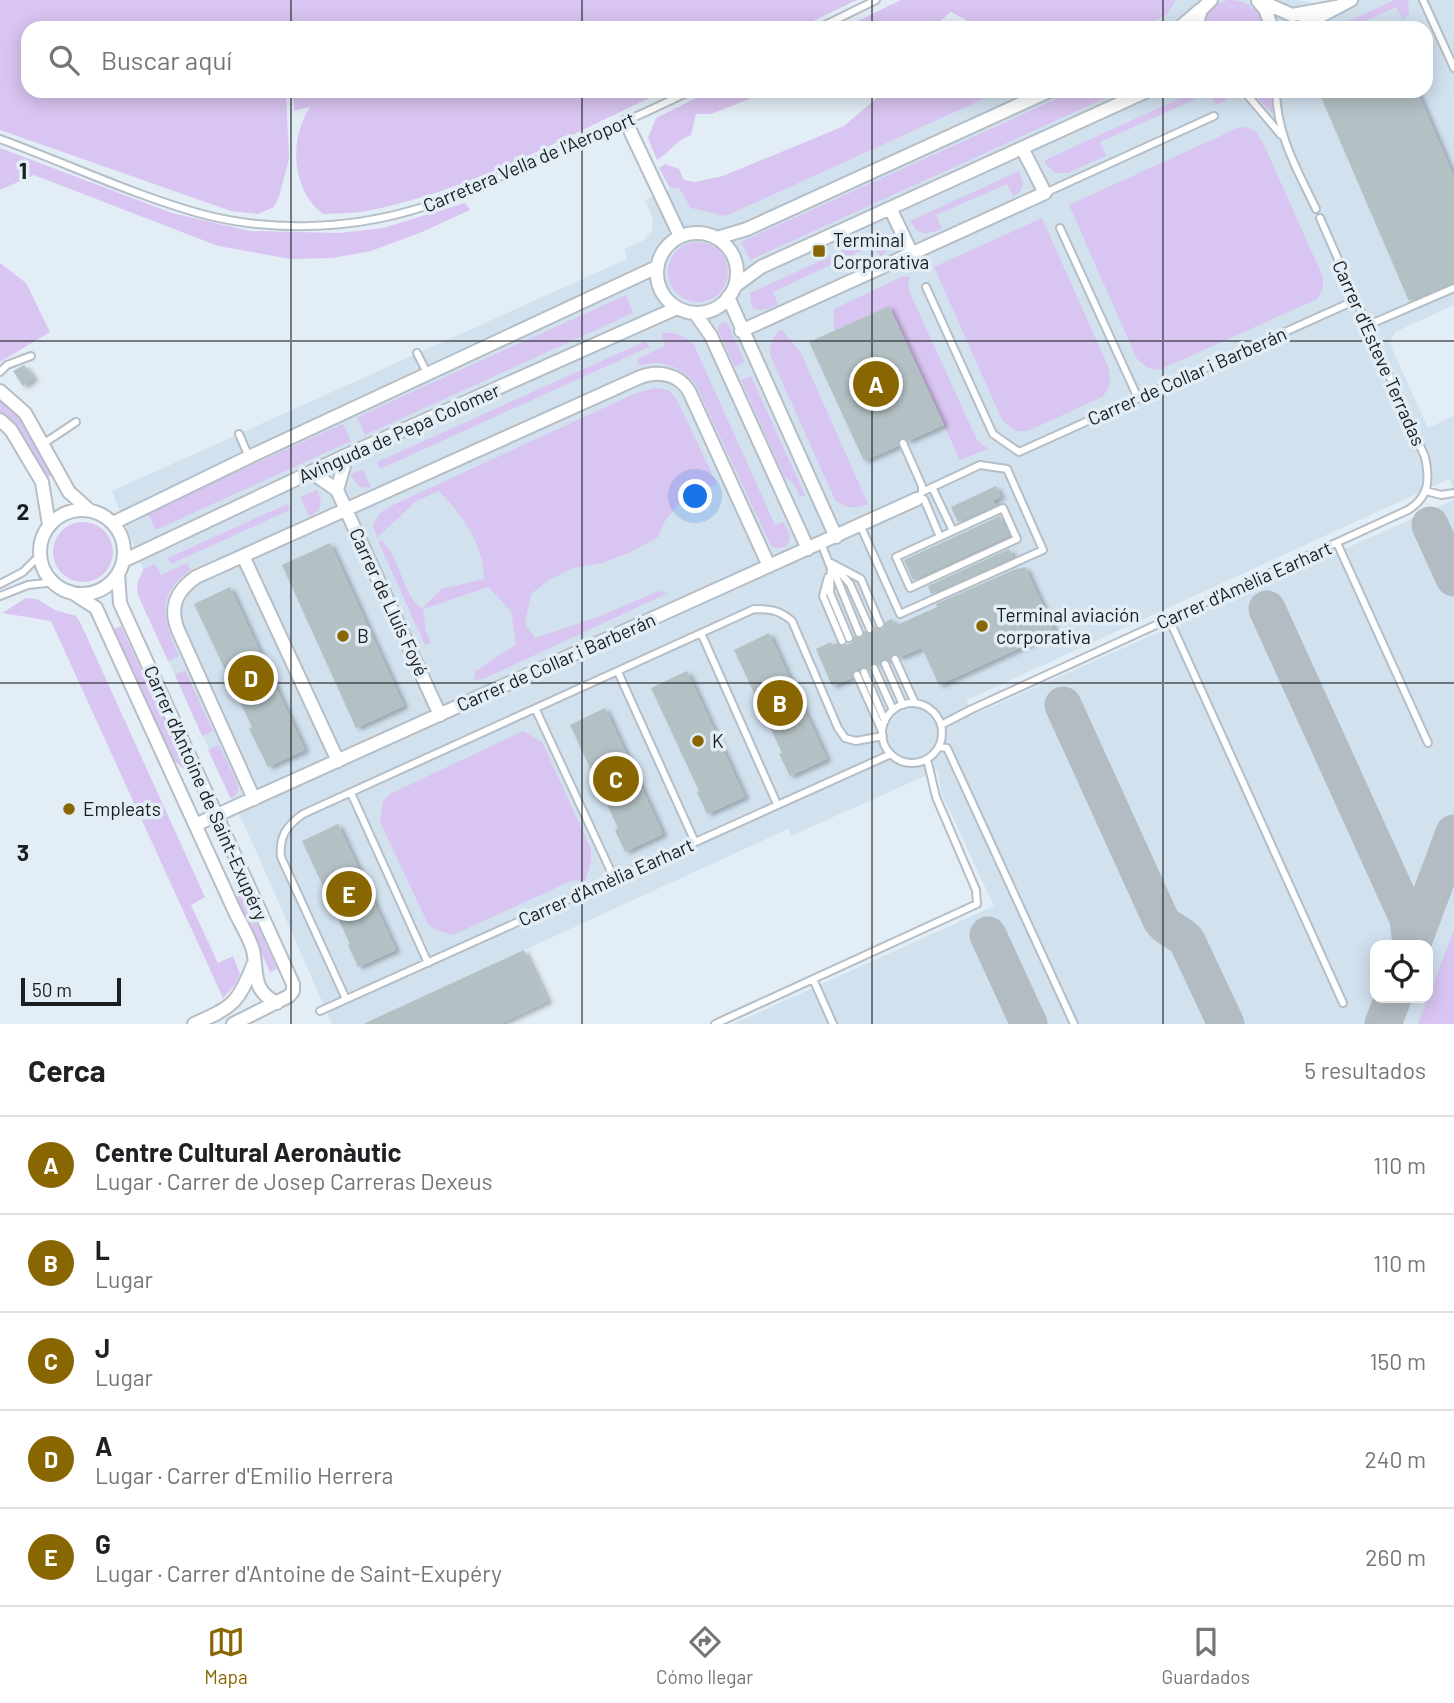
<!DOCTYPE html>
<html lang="es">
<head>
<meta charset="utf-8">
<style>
  body { margin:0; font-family:Barlow,sans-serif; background:#f2f2f2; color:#202124 }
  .controls { position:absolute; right:21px; bottom:21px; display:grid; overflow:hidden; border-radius:14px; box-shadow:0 4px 18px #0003 }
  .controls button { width:63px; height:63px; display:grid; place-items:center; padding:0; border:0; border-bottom:2px solid #e0e0e0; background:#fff; color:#202124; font:35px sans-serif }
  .scale { position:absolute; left:21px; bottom:18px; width:100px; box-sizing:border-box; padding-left:7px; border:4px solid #1a1e21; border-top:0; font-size:19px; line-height:24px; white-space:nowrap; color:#1a1e21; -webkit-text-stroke:5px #e3edf5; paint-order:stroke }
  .you { position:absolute; left:696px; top:497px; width:24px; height:24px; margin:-18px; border:5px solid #fff; border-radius:50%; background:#1a73e8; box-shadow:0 0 0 10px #1a73e833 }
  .badge { display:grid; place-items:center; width:46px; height:46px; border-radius:50%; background:#886602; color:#fff; font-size:23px; font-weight:700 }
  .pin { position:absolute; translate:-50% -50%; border:4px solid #fff; box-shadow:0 2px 7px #0006 }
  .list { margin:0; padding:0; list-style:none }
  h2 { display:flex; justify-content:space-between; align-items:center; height:91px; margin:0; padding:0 28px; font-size:30px }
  h2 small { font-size:23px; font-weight:400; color:#757577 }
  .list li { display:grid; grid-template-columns:46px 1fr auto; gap:21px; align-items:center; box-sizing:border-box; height:98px; padding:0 28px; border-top:2px solid #e0e0e0 }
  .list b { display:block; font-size:26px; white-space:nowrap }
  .list p { margin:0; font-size:23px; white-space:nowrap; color:#757577 }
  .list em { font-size:23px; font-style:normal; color:#757577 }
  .icon { flex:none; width:38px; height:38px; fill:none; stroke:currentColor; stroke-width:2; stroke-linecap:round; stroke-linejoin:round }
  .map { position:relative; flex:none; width:1454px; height:1024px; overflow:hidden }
  .search { position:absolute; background:#fff; box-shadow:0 4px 18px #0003; left:21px; right:21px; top:21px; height:77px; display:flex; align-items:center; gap:18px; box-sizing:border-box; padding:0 24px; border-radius:21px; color:#757577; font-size:26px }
  .sheet { height:581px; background:#fff }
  nav { display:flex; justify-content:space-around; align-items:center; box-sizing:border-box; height:98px; border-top:2px solid #e0e0e0; background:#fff; font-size:19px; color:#757577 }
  nav a { display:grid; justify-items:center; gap:4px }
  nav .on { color:#886602 }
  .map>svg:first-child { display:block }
</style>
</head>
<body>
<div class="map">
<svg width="1454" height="1024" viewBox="0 0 1454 1024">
  <defs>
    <filter id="shadow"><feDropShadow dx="4.5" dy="2.5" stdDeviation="2" flood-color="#0004"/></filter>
  </defs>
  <rect width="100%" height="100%" fill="#e3edf5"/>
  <path fill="#d1e1ee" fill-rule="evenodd" d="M 1176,0 L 1298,0 L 1335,7 L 1351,0 L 1454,0 L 1454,305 L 1395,332 L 1390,344 L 1428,428 L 1454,416 L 1454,490 L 1449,479 L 967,700 L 969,717 L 1454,500 L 1454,1024 L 733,1024 L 994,906 L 941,792 L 938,770 L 791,836 L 788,829 L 363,1024 L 332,1024 L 256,851 L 138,595 L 137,584 L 143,569 L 112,491 L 627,259 L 624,249 L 644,240 L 652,230 L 653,219 L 645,200 L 670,188 L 679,188 L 726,216 L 1001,91 L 1426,91 L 1426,28 L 1140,28 L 1167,15 ZM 1375,945 L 1428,945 L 1428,998 L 1375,998 Z"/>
  <path fill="#d9c5f1" d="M 0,0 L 857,0 L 798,28 L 28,28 L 28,91 L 286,91 L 289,159 L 279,197 L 274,207 L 258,214 L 231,211 L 0,130 Z
    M 901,0 L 1176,0 L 1167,15 L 1140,28 L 981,28 L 951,12 L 932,28 L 843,28 Z
    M 1228,0 C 1247,0 1260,9 1263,28 L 1202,28 C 1205,13 1213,4 1228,0 Z
    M 1395,0 L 1408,0 L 1409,13 L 1403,20 L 1396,7 L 1350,28 L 1333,28 Z
    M 293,91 L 664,91 C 567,136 471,191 366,211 C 352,214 337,213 323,214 C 291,189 289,139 310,107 L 294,111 Z
    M 711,91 L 770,91 L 711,114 L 696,114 L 691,135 C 676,140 670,152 657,160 L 648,138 L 656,118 Z
    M 885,91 L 1001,91 L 726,216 L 691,208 L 679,188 L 670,188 L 659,168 L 665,164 L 679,169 L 684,180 L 695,182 L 723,176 L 844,126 Z
    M 1074,91 L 1121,91 L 750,260 L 741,242 Z
    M 1196,91 L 1215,91 L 1227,100 L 1216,105 L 1209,93 L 1100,142 L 1106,156 L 1068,173 L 1055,173 L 1045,163 L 1045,160 Z
    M 1251,91 L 1270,91 L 1273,114 Z
    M 1247,127 L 1256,132 L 1264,145 L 1323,277 L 1323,288 L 1317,299 L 1159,370 L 1148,368 L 1137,359 L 1069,205 L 1238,128 Z
    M 0,148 L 172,213 L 250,231 L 340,233 L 383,228 L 465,203 L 470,210 L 422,232 L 371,251 L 333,258 L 291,259 L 218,246 L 34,175 L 0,190 Z
    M 1019,171 L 1023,184 L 1020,192 L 1013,196 L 1007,184 L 936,215 L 942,229 L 926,234 L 916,230 L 910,221 Z
    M 1042,218 L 1107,364 C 1111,377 1112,386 1102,397 L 1028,431 L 1016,431 L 1002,420 L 934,267 Z
    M 884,232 L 890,244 L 887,251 L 880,257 L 873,245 L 773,292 L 778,304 C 769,308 759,315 751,305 L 750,293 Z
    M668 272a30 30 0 1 1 60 0a30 30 0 1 1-60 0Z
    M 0,263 L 26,283 L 50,332 L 0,362 Z
    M 903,276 L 910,277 L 908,286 L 910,293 L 977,440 L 988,449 L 960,460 L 889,306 L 834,331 L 834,309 Z
    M 626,295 L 633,313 L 365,435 L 357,417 Z
    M 723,322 L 728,324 L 745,362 L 735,367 L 718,330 L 719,324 Z
    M 781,329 L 801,353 L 868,504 C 855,509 847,509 835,500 L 770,355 C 770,344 772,336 781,329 Z
    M 661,333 C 674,332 685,335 694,345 L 775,525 L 783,522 C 788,531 794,539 785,547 L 775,548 L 770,544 L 695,383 C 680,367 661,358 639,366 L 637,359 L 665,346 Z
    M 646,341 L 649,347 L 380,469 L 377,462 Z
    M 751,376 L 805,495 L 800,497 L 794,484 L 784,476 L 741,380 Z
    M 655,388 L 668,390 L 676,398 L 717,484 L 684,498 L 665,521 L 658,537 L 631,552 L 602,563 L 573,568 L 549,580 L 531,594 L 525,624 L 535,638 L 598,617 L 659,591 L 668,593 L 483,679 L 473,680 L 476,671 L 516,644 L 511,611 L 488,587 L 423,609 L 426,631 L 431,642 L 425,645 L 379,543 L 381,540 C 402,558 400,592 422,609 L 441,589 L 484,579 C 484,546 462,514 439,491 L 416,501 L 377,538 L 373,525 L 380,513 L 393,505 L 636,393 Z
    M 0,399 L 25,424 L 53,474 L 45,478 L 20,432 L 0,412 Z
    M 343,424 L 351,441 L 156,530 L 147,512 Z
    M 363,469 L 371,488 L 360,487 L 350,475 Z
    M 317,490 C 323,502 323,510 309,516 L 300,497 Z
    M 287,504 L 290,510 L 171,564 L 168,558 Z
    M53 552a30 30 0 1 1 60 0a30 30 0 1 1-60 0Z
    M 187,563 L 191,570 C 154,594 164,622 179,656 L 168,661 L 138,595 L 137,584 L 144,569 L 155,564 L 161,575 Z
    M 26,598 L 37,599 L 55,610 L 76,616 L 80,622 L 205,897 L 191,905 L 218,963 L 233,956 L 240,974 L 234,986 L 223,998 L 51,621 L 2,613 Z
    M 121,626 L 188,772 L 173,760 L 114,629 Z
    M 185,670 L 213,731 L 202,736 L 175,675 Z
    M 523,731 L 542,742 L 591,849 L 591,862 L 585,882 L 573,880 L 453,935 L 436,930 L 428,924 L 380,822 L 383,801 L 390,794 Z
    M 219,745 L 238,785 L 238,792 L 231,799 L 208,750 Z
    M 243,893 L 277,969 L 270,972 L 236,896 Z
    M 1454,930 L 1454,1024 L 1418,1024 Z"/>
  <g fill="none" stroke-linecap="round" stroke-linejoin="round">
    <path stroke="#b3bcc2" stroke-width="37" d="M 1430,525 L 1454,578
      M 1267,609 L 1408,919 L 1411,945
      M 1063,705 L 1161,920 C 1167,930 1179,931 1187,941 L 1226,1024
      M 988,935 L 1029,1024
      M 1412,945 L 1454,833
      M 1383,1024 L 1393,998"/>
  </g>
  <path fill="#b4c1c4" filter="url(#shadow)" d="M 1336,91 L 1417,91 L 1454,177 L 1454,282 L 1409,301 L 1321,97 Z
    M 889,306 L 944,425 L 908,441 L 904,438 L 900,438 L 898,446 L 864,461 L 809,342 Z
    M 24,365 L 34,378 L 23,386 L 13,371 Z
    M 996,486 L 1001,497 L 993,500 L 996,505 L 958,522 L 951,507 Z
    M 1000,516 L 1009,536 L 913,580 L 904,560 Z
    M 330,543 L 404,706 L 356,728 L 282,565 Z
    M 1009,549 L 1013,557 L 931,594 L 928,586 Z
    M 1025,567 L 1055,632 L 939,685 L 922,648 L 900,657 L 893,654 L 890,661 L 885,658 L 881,660 L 879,666 L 874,662 L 870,664 L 868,669 L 864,666 L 855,670 L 852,672 L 852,678 L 832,686 L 816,649 L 831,642 L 832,645 L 837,643 L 844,646 L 853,642 L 854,636 L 862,638 L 864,631 L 872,634 L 875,627 L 883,629 L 885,622 L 892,619 L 895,626 L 937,607 L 936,604 L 1018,568 L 1018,569 Z
    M 230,587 L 305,750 L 268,767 L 249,729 L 252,727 L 194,604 Z
    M 769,633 L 827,759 L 790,776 L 779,754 L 782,753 L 734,650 Z
    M 687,671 L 745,797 L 707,814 L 697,792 L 699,791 L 651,688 Z
    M 605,708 L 663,834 L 625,852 L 615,830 L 618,828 L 570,725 Z
    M 338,824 L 396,950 L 358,967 L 348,945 L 350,944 L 302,841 Z
    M 524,950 L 548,1001 L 499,1024 L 363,1024 Z"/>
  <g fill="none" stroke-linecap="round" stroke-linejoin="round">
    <g stroke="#b5bec6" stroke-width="10">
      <path id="lane" d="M 1423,0 L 1454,68
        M 819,28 L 876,0
        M 1244,91 L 1281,135
        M 1276,91 C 1277,136 1297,169 1316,209
        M 0,139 C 66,163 131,194 198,213 C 267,232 345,230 413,210 C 454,199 492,179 531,163 C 584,139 638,117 690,91
        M 1045,193 L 1214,116
        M 1060,228 L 1138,398
        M 926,287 L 993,434 L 1019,452 L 1356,300
        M 1366,326 L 1454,288
        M 417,353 L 427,373
        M 0,372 L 7,365 L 31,356
        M 239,434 L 249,457
        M 903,443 L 922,486 L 922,492
        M 43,444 L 76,422
        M 932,487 L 953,531
        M 1426,491 L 1441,495 L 1454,493
        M 1003,508 L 1017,539 L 910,588 L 896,557 Z
        M 860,525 L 900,614 L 1043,550 L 1007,469 L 980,465 L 922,492 L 917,499 L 924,499 L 940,537
        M 821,543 L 830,566
        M 1337,543 L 1428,743
        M 835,567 L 850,584 L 870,629
        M 833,569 L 859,633
        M 828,577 L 823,596 L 842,641
        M 0,584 L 23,572 L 40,555
        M 0,596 L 28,585 L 55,582
        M 1169,619 L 1343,1003
        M 701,633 L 777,804
        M 849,638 L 830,593 L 831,563 L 861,579 L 880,624
        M 895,659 L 915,703
        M 885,664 L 903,705
        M 874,668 L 893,710
        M 618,672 L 695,842
        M 864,672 L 885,721
        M 857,675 L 882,731
        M882 733a30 30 0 1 1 60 0a30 30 0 1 1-60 0Z
        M 536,710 L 614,878
        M 941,725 L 972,709 L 1408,510 C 1429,497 1430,481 1425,457 L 1320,218
        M 939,747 L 947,748 L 1074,1024
        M 351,793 L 428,963
        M 813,979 L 833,1024
        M 346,999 L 281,857 C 279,837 286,826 303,814 L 754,609 C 771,609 779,610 792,621 L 838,728 L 845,738 L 856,741 L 883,736
        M 320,1011 L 891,754
        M 715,1024 L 977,904 L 976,890 L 936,797 L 927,759"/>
    </g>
    <g stroke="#b5bec6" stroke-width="16">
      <path id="street" d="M 1258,0 L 1292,15 L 1336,7
        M 1258,1 L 1265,9 L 1272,28
        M 1179,28 L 1200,10
        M 1195,28 L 1201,10 L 1211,0
        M 1298,28 L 1351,0
        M 626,122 L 680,236
        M 890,208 L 912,254
        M657 273a40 40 0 1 1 80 0a40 40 0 1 1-80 0Z
        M 717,238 L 747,229 L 1049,91
        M 735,286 L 761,267 L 1147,91
        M 728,297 L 836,537
        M 695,313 L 711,336 L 808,549
        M 741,331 L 1045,193 L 1022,148
        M 0,391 L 25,413 L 69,492 L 89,510
        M 0,420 L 11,430 L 42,482 L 49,525
        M 311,472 L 337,490 L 440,715
        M 337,490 L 347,455
        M40 552a42 42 0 1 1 84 0a42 42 0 1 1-84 0Z
        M 113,523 L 249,457 L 657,267
        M 243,556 L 338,761
        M 123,561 L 347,455 L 677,308
        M 118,574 L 120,603 L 293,984 L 293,991 L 289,996 L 233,1024
        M 73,593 L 96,608 L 236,914 C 242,926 249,937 253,950 C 258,973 251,990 277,1003
        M 254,799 L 178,630 C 169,607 176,591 196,577 L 638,378 C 656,370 678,373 689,391 L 769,566
        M 195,825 L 917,499
        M 194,1024 C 232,1007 238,1004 253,965"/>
    </g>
    <use href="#lane" stroke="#fff" stroke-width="6"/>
    <use href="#street" stroke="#fff" stroke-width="12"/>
  </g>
  <path fill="none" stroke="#1a1e21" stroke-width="2" stroke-opacity="0.55" d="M 291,0 L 291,28M 582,0 L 582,28M 872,0 L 872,28M 1163,0 L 1163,28M 291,91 L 291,1024M 582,91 L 582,1024M 872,91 L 872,1024M 1163,91 L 1163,1024M 0,341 L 1454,341M 0,683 L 1454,683"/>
  <g fill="#886602" stroke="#e3edf5" stroke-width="2.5">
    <rect x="812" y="244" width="14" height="14" rx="3.5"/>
    <circle cx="982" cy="626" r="7"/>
    <circle cx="343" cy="636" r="7"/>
    <circle cx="698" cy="741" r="7"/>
    <circle cx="69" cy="809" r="7"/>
  </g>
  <g text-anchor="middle" stroke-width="7" stroke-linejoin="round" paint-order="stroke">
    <g font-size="19" fill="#1a1e21" stroke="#e3edf5">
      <text transform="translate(529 162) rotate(-23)" y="7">Carretera Vella de l'Aeroport</text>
      <text transform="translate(1379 353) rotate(66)" y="7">Carrer d'Esteve Terradas</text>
      <text transform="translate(1187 376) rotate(-24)" y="7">Carrer de Collar i Barberán</text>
      <text transform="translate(399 433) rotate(-24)" y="7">Avinguda de Pepa Colomer</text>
      <text transform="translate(1244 585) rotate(-24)" y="7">Carrer d'Amèlia Earhart</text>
      <text transform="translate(389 602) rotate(65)" y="7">Carrer de Lluís Foyé</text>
      <text transform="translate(556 662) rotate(-24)" y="7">Carrer de Collar i Barberán</text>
      <text transform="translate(206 793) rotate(66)" y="7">Carrer d'Antoine de Saint-Exupéry</text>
      <text transform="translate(606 882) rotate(-24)" y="7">Carrer d'Amèlia Earhart</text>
    </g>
    <g font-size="19" fill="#1a1e21" stroke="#e3edf5" text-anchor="start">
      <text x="833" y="247">Terminal<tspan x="833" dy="22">Corporativa</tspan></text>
      <text x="996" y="622">Terminal aviación<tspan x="996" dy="22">corporativa</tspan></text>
      <text x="357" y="643">B</text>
      <text x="712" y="748">K</text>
      <text x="83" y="816">Empleats</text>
    </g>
  </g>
  <g font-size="23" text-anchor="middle" font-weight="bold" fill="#1a1e21" stroke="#e3edf5" stroke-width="7" stroke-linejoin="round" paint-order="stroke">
    <text x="23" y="179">1</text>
    <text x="23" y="520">2</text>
    <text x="23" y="861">3</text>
  </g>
</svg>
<div class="controls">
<button><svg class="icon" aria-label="locate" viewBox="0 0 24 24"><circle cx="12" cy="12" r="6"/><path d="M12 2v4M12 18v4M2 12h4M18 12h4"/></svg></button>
</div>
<div class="scale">50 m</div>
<div class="you"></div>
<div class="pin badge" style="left:876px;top:384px">A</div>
<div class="pin badge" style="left:780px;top:703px">B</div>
<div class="pin badge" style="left:616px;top:779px">C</div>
<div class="pin badge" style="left:251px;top:678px">D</div>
<div class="pin badge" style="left:349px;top:894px">E</div>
<div class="search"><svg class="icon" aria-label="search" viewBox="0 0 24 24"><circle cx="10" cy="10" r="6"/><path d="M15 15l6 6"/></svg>Buscar aquí</div>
</div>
<section class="sheet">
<h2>Cerca<small>5 resultados</small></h2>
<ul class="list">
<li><span class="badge">A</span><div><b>Centre Cultural Aeronàutic</b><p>Lugar · Carrer de Josep Carreras Dexeus</p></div><em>110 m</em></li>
<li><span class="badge">B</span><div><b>L</b><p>Lugar</p></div><em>110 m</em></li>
<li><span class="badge">C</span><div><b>J</b><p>Lugar</p></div><em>150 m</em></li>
<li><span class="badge">D</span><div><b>A</b><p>Lugar · Carrer d'Emilio Herrera</p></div><em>240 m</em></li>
<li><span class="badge">E</span><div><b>G</b><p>Lugar · Carrer d'Antoine de Saint-Exupéry</p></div><em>260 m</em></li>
</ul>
</section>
<nav>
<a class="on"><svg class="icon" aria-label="map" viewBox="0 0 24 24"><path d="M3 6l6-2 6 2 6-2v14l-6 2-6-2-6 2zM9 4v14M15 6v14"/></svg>Mapa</a>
<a><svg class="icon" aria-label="directions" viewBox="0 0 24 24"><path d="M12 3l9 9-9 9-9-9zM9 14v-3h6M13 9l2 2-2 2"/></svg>Cómo llegar</a>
<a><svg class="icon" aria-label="saved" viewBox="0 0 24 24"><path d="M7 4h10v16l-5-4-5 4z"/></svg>Guardados</a>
</nav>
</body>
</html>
